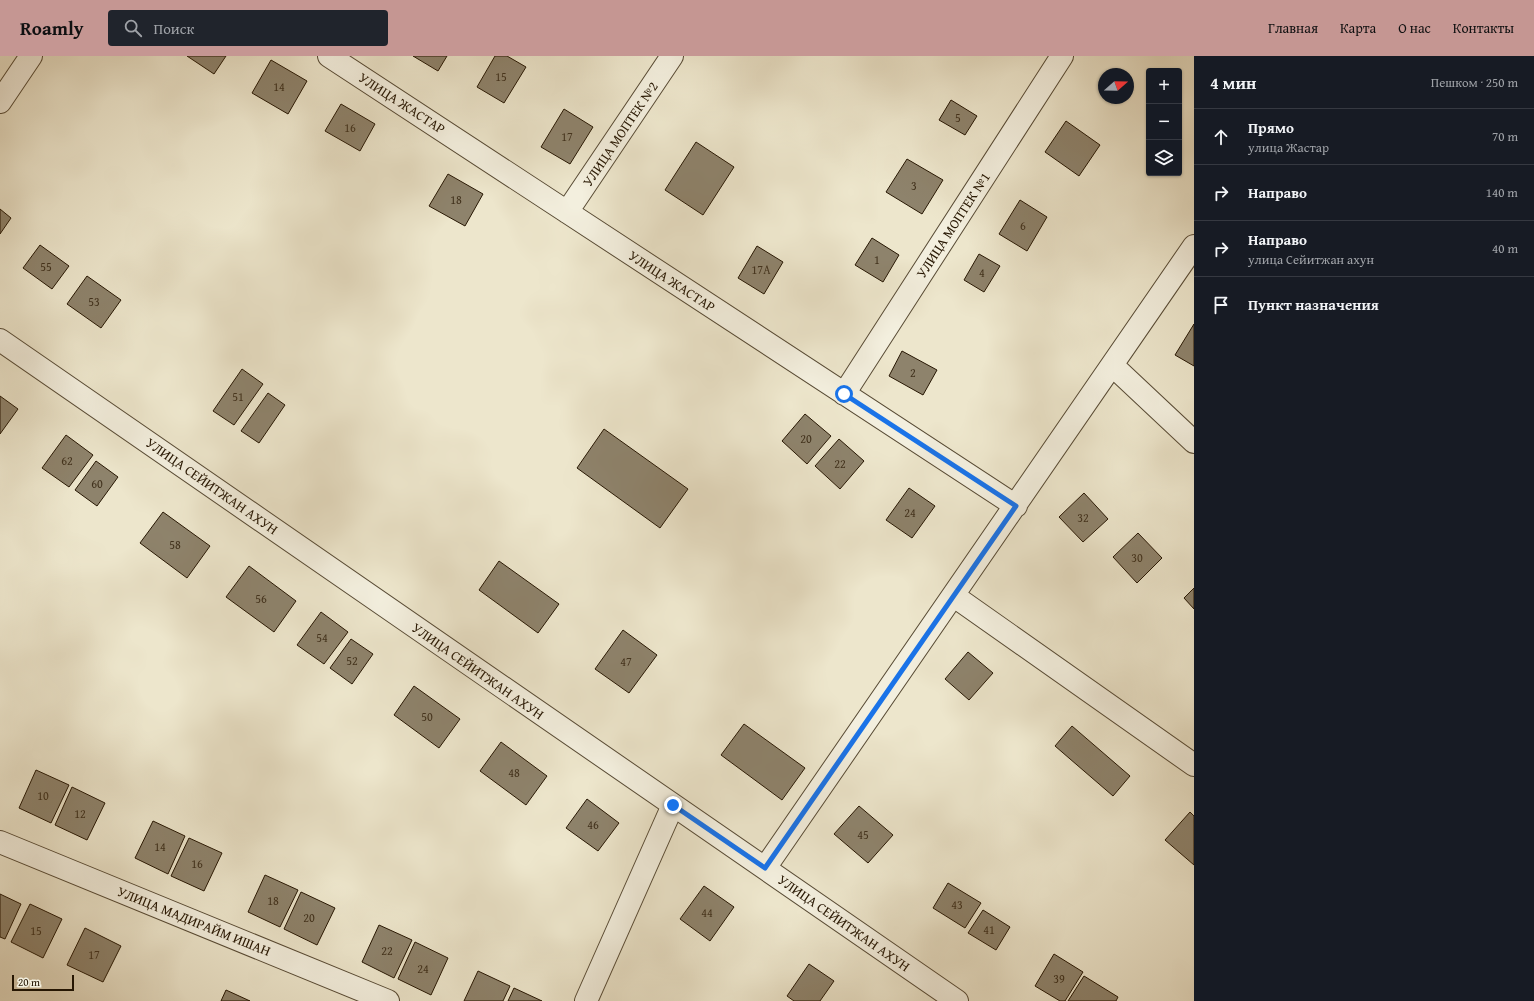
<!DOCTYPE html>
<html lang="ru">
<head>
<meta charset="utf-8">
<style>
  body { margin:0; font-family:"Gentium Book Plus",serif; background:#20242c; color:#f1f3f6 }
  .controls { position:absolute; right:12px; top:12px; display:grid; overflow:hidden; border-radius:4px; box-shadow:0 1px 3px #0004 }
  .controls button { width:36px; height:36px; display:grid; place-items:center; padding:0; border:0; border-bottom:1px solid #363941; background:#171b24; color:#f1f3f6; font:20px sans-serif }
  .compass { position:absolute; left:1098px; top:12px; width:36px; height:36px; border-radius:50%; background:#171b24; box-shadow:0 1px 3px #0004; rotate:70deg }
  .scale { position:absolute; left:12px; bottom:10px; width:62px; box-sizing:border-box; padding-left:4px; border:2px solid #271703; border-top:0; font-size:11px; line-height:14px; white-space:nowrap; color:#271703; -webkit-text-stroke:3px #f3efde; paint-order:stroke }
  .stop { position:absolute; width:12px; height:12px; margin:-9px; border:3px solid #1a73e8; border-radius:50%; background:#fff }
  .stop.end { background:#1a73e8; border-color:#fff; box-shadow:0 1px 4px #0008 }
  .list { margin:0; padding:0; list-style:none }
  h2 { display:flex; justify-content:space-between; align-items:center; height:52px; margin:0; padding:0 16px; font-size:17px }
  h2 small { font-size:13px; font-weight:400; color:#9ea1a6 }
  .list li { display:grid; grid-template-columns:26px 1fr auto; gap:12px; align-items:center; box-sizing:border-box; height:56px; padding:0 16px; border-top:1px solid #363941 }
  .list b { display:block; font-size:15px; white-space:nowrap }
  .list p { margin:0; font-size:13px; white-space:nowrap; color:#9ea1a6 }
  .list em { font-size:13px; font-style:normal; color:#9ea1a6 }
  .icon { flex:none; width:22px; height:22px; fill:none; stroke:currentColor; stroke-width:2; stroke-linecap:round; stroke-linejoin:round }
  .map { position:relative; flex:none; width:1194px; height:945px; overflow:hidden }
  header { display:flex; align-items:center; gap:24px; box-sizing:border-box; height:56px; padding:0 20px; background:#c59692; color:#111 }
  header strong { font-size:19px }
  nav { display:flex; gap:22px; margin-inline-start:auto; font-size:14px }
  .search { width:280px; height:36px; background:#20242c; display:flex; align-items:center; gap:10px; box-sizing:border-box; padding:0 14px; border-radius:4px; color:#9ea1a6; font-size:15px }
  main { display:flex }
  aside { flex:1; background:#171b24 }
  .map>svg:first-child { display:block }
</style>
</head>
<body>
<header>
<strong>Roamly</strong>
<div class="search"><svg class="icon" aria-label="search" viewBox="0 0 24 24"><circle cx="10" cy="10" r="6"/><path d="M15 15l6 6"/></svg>Поиск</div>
<nav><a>Главная</a><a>Карта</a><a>О нас</a><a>Контакты</a></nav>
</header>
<main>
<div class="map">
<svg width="1194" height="945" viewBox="0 0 1194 945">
  <rect width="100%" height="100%" fill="#ede6cc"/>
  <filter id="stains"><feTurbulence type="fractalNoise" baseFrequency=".005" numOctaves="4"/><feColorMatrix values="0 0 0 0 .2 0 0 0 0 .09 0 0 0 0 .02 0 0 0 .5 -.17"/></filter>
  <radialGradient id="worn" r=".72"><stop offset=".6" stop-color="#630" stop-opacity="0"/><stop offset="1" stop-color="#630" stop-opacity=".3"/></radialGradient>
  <path fill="#8e836c" stroke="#271703" d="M 187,0 L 226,0 L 214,18 Z
    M 413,0 L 447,0 L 438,15 Z
    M 495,0 L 507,0 L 526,11 L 504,47 L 477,31 Z
    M 271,4 L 307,25 L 288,58 L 252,37 Z
    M 951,44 L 977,60 L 965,79 L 939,64 Z
    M 341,48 L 375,68 L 360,95 L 325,75 Z
    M 564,53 L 593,71 L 570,108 L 541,91 Z
    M 1066,65 L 1100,89 L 1079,120 L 1045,96 Z
    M 696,86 L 734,111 L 703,159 L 665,134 Z
    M 907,103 L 943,124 L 922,158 L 886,136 Z
    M 448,118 L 483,138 L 465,170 L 429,150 Z
    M 1020,144 L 1047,161 L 1027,195 L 999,178 Z
    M 0,153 L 11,162 L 0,178 Z
    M 872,182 L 899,199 L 883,226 L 855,209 Z
    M 40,189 L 69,210 L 52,233 L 23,212 Z
    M 757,190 L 783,206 L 764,238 L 738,222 Z
    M 979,198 L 1000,210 L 984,236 L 964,224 Z
    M 87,220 L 121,244 L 101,272 L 67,248 Z
    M 1194,268 L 1194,310 L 1175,299 Z
    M 902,295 L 937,314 L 923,339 L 889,320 Z
    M 242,313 L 263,328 L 234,369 L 213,355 Z
    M 268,337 L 285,349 L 259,387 L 241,375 Z
    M 0,340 L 18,353 L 0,378 Z
    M 805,358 L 831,380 L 807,408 L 782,385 Z
    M 604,373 L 688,433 L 660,472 L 577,412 Z
    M 66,379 L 93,399 L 69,431 L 42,412 Z
    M 839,383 L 864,405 L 840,433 L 815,410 Z
    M 96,405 L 118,421 L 97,450 L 75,434 Z
    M 909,432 L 935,450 L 912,482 L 886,464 Z
    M 1084,437 L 1108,463 L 1083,486 L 1059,461 Z
    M 163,456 L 210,490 L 187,522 L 140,487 Z
    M 1138,477 L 1162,502 L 1137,527 L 1113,501 Z
    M 499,505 L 559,548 L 538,577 L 479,534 Z
    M 249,510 L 296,545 L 274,576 L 226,541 Z
    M 1194,532 L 1194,553 L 1184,542 Z
    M 321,556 L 348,576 L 324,608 L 297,589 Z
    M 623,574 L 657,599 L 629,637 L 595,613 Z
    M 351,583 L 373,598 L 352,628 L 330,612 Z
    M 968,596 L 993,617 L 969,644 L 945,623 Z
    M 414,630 L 460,663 L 439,692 L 394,659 Z
    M 744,668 L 805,712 L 782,744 L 721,699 Z
    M 1072,670 L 1130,720 L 1113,740 L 1055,690 Z
    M 501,686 L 547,720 L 526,749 L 480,715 Z
    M 36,714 L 69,729 L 51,767 L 19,752 Z
    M 72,731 L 105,747 L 87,784 L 55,769 Z
    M 587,743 L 619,767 L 598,795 L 566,772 Z
    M 859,750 L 893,779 L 868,807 L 834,778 Z
    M 1190,756 L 1194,760 L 1194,809 L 1165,784 Z
    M 153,765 L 185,780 L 168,818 L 135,802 Z
    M 189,782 L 222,797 L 204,835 L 171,820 Z
    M 265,819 L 298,834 L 280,871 L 248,856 Z
    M 948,827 L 981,847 L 965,872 L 933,852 Z
    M 704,830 L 734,851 L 710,885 L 680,863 Z
    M 301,836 L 335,852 L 317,889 L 284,873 Z
    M 0,838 L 21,848 L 5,883 L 0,881 Z
    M 30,848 L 62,863 L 43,902 L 11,886 Z
    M 983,854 L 1010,871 L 996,894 L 968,877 Z
    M 379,869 L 412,884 L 394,922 L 362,906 Z
    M 85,872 L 121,890 L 103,926 L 67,909 Z
    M 415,886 L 448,902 L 431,939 L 398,923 Z
    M 1054,898 L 1083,916 L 1065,945 L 1060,945 L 1035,930 Z
    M 809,908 L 834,925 L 820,945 L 794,945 L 787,940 Z
    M 478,915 L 510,930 L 503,945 L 464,945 Z
    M 1084,920 L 1118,941 L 1116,945 L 1068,945 Z
    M 514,932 L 542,945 L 508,945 Z
    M 226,934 L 250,945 L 221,945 Z"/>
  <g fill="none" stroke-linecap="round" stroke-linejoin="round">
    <g stroke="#584b35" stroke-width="24">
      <path id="minor" d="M 329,0 L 1016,450
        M 0,46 L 31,0
        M 567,156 L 672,0
        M 0,284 L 957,945
        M 1112,309 L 1194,386
        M 844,338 L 1062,0
        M 954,540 L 1194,709
        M 0,786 L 388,945
        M 765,812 L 1194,190
        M 586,945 L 673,749"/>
    </g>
    <use href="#minor" stroke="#f3efde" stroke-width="22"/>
  </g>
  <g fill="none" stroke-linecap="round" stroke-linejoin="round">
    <path stroke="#1a73e8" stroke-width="5" d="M 673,749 L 765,812 L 1016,450 L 844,338"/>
  </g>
  <g text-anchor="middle" stroke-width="3.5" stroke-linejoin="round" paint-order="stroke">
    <g font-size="12" fill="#41321d">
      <text x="501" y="25">15</text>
      <text x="279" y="35">14</text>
      <text x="958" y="66">5</text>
      <text x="350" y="76">16</text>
      <text x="567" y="85">17</text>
      <text x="914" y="134">3</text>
      <text x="456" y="148">18</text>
      <text x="1023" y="174">6</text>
      <text x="877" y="208">1</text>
      <text x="46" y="215">55</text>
      <text x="761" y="218">17А</text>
      <text x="982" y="221">4</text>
      <text x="94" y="250">53</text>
      <text x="913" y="321">2</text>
      <text x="238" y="345">51</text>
      <text x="806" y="387">20</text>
      <text x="67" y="409">62</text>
      <text x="840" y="412">22</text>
      <text x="97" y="432">60</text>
      <text x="910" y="461">24</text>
      <text x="1083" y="466">32</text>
      <text x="175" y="493">58</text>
      <text x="1137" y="506">30</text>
      <text x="261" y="547">56</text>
      <text x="322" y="586">54</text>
      <text x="352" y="609">52</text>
      <text x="626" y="610">47</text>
      <text x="427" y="665">50</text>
      <text x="514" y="721">48</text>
      <text x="43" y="744">10</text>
      <text x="80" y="762">12</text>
      <text x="593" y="773">46</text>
      <text x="863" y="783">45</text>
      <text x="160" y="795">14</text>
      <text x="197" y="812">16</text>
      <text x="273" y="849">18</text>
      <text x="957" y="853">43</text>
      <text x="707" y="861">44</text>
      <text x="309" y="866">20</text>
      <text x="989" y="878">41</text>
      <text x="36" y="879">15</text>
      <text x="387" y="899">22</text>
      <text x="94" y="903">17</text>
      <text x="423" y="917">24</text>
      <text x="1059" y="927">39</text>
    </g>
    <g font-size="14" fill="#271703" stroke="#f3efde">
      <text transform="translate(402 47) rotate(33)" y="5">УЛИЦА ЖАСТАР</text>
      <text transform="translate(620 78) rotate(-56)" y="5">УЛИЦА МОПТЕК №2</text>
      <text transform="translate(953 169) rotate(-57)" y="5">УЛИЦА МОПТЕК №1</text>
      <text transform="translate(672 225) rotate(33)" y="5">УЛИЦА ЖАСТАР</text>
      <text transform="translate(212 430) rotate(35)" y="5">УЛИЦА СЕЙИТЖАН АХУН</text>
      <text transform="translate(478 615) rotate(35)" y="5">УЛИЦА СЕЙИТЖАН АХУН</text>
      <text transform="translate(194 865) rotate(22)" y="5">УЛИЦА МАДИРАЙМ ИШАН</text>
      <text transform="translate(844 867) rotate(35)" y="5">УЛИЦА СЕЙИТЖАН АХУН</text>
    </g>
  </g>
  <rect width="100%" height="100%" filter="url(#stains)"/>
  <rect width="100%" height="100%" fill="url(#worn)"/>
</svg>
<div class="controls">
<button>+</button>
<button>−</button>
<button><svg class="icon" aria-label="layers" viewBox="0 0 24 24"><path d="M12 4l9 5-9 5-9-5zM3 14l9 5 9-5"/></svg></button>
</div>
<svg class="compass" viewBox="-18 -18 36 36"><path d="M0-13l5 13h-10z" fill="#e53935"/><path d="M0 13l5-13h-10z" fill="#9ea1a6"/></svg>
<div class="scale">20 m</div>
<div class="stop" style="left:844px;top:338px"></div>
<div class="stop end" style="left:673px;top:749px"></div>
</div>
<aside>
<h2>4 мин<small>Пешком · 250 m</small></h2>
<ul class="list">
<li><svg class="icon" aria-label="ahead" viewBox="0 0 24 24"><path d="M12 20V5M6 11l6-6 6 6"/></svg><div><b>Прямо</b><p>улица Жастар</p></div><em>70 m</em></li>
<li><svg class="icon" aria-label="right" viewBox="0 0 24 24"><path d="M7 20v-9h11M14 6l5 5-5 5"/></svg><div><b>Направо</b></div><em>140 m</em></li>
<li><svg class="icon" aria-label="right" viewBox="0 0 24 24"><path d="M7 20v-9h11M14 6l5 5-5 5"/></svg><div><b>Направо</b><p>улица Сейитжан ахун</p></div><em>40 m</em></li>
<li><svg class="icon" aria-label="arrive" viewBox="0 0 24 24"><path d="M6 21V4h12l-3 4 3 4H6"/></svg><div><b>Пункт назначения</b></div></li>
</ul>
</aside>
</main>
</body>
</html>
